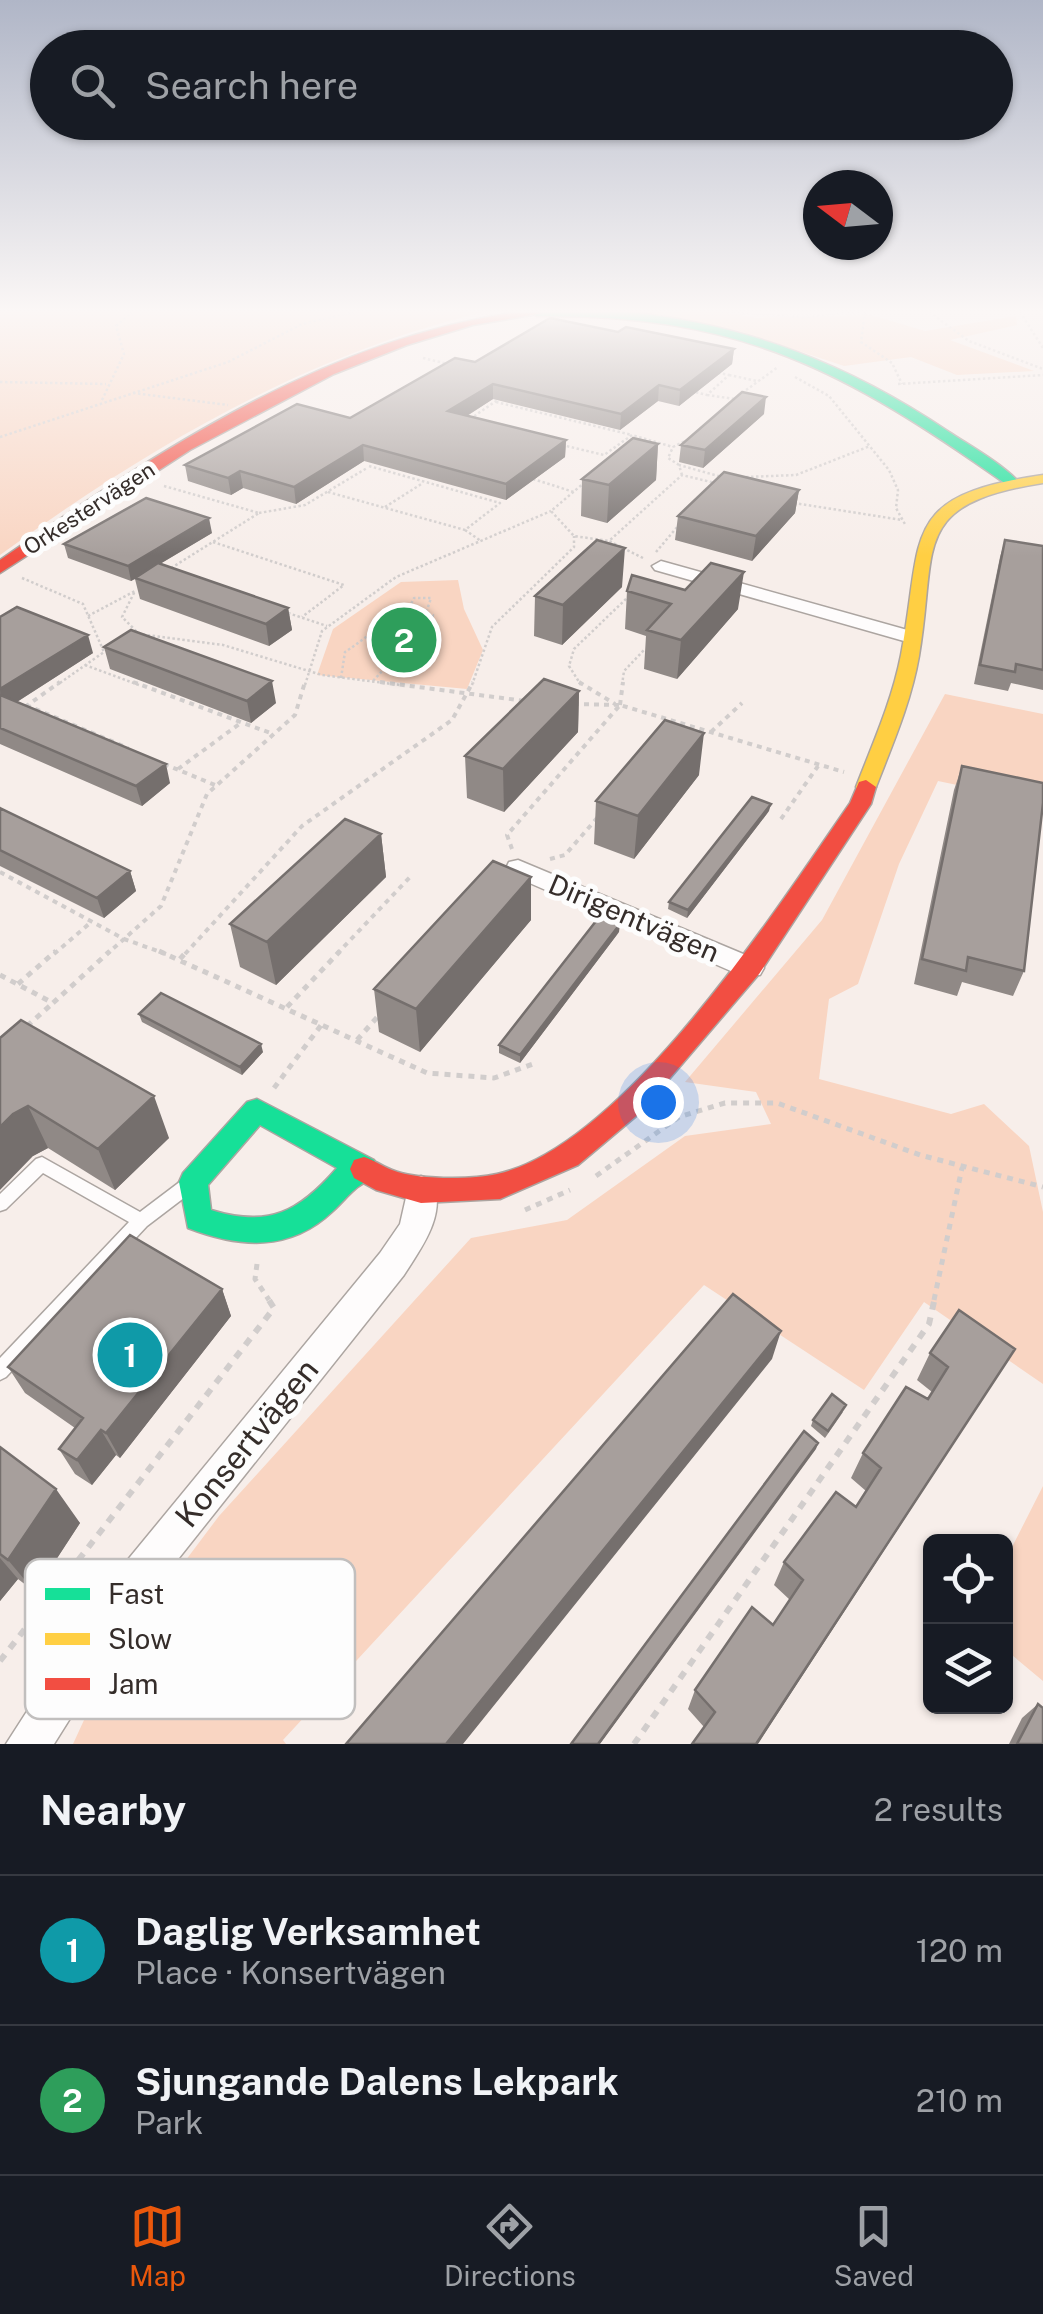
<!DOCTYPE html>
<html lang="en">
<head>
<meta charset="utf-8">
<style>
  body { margin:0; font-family:"Public Sans",sans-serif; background:#20242c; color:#f1f3f6 }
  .controls { position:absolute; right:30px; bottom:30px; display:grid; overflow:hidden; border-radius:15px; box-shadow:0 2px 8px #0004 }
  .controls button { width:90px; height:90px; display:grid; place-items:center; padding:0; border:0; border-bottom:2px solid #363941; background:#171b24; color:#f1f3f6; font:50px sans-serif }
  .compass { position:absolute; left:803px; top:170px; width:90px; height:90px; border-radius:50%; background:#171b24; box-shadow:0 2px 8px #0004; rotate:286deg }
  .you { position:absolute; left:658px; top:1102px; width:35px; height:35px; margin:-25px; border:8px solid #fff; border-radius:50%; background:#1a73e8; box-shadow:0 0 0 15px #1a73e833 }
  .badge { display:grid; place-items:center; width:65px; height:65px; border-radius:50%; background:#ea580c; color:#fff; font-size:32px; font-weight:700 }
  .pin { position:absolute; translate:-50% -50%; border:5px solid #fff; box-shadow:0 2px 10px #0006 }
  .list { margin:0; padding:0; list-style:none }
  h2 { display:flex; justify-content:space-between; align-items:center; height:130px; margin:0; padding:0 40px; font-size:42px }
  h2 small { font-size:32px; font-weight:400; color:#9ea1a6 }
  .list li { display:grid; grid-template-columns:65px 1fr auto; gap:30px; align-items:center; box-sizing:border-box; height:150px; padding:0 40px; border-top:2px solid #363941 }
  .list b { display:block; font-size:38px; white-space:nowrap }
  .list p { margin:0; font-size:32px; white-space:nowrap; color:#9ea1a6 }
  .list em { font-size:32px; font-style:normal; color:#9ea1a6 }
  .icon { flex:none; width:55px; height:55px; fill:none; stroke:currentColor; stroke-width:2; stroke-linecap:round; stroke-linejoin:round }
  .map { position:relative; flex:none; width:1043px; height:1744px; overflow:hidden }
  .search { position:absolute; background:#171b24; box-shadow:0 2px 8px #0004; left:30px; right:30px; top:30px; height:110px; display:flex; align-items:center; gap:25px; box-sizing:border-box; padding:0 35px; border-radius:55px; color:#9ea1a6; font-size:38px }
  .sheet { height:430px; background:#171b24 }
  nav { display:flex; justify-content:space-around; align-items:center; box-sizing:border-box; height:140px; border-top:2px solid #363941; background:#171b24; font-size:28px; color:#9ea1a6 }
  nav a { display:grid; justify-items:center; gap:5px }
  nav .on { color:#ea580c }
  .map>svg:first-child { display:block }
</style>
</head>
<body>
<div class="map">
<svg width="1043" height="1744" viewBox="0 0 1043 1744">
  <rect width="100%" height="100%" fill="#f7eeea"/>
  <path fill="#f9d5c2" d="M 0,312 L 484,312 C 306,354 146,449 0,555 Z
    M 635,312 L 724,312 L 756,318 L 871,315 L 925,331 L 1016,316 L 1017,325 L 950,340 L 1034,371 L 957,375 L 911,357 L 844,366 L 739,331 Z
    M 458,580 L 464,609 L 483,650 L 467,689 L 317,675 L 333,629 L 401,582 Z
    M 945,694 L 1043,714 L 1043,803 L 938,781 L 899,864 L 858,984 L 829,999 L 819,1079 L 951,1114 L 984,1104 L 1029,1146 L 1043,1212 L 1043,1384 L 924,1302 L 864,1390 L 704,1285 L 283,1740 L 286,1744 L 73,1744 L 113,1657 L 219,1516 L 471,1238 L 567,1220 L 685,1136 L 771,1124 L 756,1092 L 685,1082 L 822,920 Z
    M 1043,1486 L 1043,1681 L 1006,1650 L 1006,1559 Z"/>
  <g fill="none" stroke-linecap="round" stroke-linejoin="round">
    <g stroke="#aca5a1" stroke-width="3">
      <path id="lane" d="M 42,1157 L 140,1212 L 181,1181 L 187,1179 L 193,1181 L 195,1186 L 193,1191 L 147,1226 L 6,1377 L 0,1380 L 0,1358 L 129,1222 L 43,1173 L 6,1209 L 0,1211 L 0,1194 L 36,1159 Z"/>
    </g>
    <g stroke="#aca5a1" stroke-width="3">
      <path id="street" d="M 661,561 L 918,633 L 921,637 L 911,643 L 904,641 L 655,570 L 652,566 Z
        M 518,860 L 760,961 L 764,968 L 760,975 L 740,975 L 509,874 L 506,868 L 509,862 Z
        M 421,1176 L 432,1180 C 448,1213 421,1248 404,1275 L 140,1607 L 54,1744 L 6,1744 L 112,1579 L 380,1253 L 400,1224 L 410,1180 Z"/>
    </g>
    <g stroke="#aca5a1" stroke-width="3">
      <path id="fast" d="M 627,312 C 746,324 850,365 949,432 C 972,447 999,462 1018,481 L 1006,484 C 844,370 741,314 537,316 L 531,313 Z
        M 257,1099 L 374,1160 L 378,1169 L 374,1178 C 356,1184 348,1197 333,1211 C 290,1252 240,1248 188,1228 L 179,1182 L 183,1173 L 247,1102 ZM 260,1125 L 337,1168 C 299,1212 269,1228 211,1210 L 208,1185 Z"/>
    </g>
    <g stroke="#aca5a1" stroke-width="3">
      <path id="slow" d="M 1043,475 L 1043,483 C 908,504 938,547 919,656 C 911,702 893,743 876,787 L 873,792 L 859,792 L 856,787 C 873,743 892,701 901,655 C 924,534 898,496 1043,475 Z"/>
    </g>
    <g stroke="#aca5a1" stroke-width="3">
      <path id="jam" d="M 518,312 L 543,313 L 473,325 L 407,345 L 334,374 L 190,450 L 0,573 L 0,560 C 155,453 327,338 518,312 Z
        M 866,780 L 876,787 L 871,804 L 759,974 L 641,1112 L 578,1165 L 500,1199 L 421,1203 L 376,1190 L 354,1178 L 350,1169 L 354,1160 L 364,1157 C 374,1160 382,1166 392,1170 C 417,1180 470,1180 497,1174 C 624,1146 778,907 850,803 L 859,782 Z"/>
    </g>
    <path stroke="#d1cdcc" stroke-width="2.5" stroke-dasharray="2.5 2.5" stroke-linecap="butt" d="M 722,312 L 804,317 L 859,312
      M 865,312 L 861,342 L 892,363 L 902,384
      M 929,312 L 969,341 L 1043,369
      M 1020,312 L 1043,348
      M 423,358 L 448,364
      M 729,375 L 757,381
      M 795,377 L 829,396 L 889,470 L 898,490 L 896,508 L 906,526
      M 0,382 L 106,384
      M 898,384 L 1043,375
      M 691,391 L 707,395 L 729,375 L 719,373
      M 133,393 L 228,405
      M 742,393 L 778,367
      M 707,395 L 735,399
      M 102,400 L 124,354 L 116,326 L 132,312
      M 496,402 L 632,435
      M 470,419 L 499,399
      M 0,437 L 228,362 L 302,324 L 354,312
      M 562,445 L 604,455 L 632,435 L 673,447
      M 679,465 L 668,458 L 673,447 L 685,441
      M 682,475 L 679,465 L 722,477
      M 746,477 L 796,475 L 870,446
      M 533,479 L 574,492
      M 585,482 L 551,511 L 574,536 L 609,541
      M 164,486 L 259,513 L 168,570
      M 328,492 L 465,530 L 500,503 L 369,466
      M 794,503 L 902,520
      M 385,507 L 423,483
      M 259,513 L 305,505 L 367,468
      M 465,530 L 481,541
      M 213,542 L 344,585 L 302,617
      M 656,552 L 678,526
      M 643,558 L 609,541 L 682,475 L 715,483
      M 22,578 L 83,604 L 104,652 L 57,685
      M 415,611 L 410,606 L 414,598 L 431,598 L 427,610
      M 288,613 L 327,626
      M 88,616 L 135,591 L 122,617 L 139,634 L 223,645 L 322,675 L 400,685
      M 85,665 L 139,685
      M 341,678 L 345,652 C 373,634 397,607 433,615 L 423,653 L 384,669 L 372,682
      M 305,685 L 322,631 L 396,577 L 551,511
      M 472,685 L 492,627 L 574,547 L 574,536
      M 581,685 L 569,666 L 574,649 L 628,597
      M 622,685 L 624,671 L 645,649"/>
    <path stroke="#d1cdcc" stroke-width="4" stroke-dasharray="5 5" stroke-linecap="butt" d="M 133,682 L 273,734
      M 380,682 L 525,701
      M 579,682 L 615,704
      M 574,704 L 620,705
      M 26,705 L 128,748
      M 620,705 L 623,682
      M 25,707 L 60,682
      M 711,732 L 742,703
      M 164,764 L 215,785
      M 178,769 L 242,722
      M 781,819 L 818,766
      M 512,849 L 507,835 L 620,705 L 844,772
      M 550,859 L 565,855 L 598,817
      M 0,872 L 124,939 L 107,954
      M 54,954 L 90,923
      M 166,954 L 124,939 L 161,906 L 207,794 L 295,715 L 305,682
      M 185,954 L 302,826 L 452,720 L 473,682
      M 337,954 L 411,876"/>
    <path stroke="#d1cdcc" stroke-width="5" stroke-dasharray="6 6" stroke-linecap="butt" d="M 159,951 L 427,1073 L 494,1078 L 533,1064
      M 180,959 L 187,951
      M 0,975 L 53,1003 L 110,951
      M 18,984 L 56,951
      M 287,1007 L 340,951
      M 27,1026 L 53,1003
      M 357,1040 L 380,1014
      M 274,1088 L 322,1024
      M 596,1176 L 679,1117 L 725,1103 L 777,1103 L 920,1155 L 1043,1187
      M 525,1210 L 570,1190
      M 257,1264 L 255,1279 L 269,1300
      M 934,1300 L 962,1168"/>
    <path stroke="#d1cdcc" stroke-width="6" stroke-dasharray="8 8" stroke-linecap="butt" d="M 0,1661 L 274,1308 L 267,1297
      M 634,1744 L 929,1324 L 935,1297"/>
    <use href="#lane" fill="#fefcfc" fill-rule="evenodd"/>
    <use href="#street" fill="#fefcfc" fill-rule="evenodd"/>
    <use href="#fast" fill="#16e098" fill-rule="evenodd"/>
    <use href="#slow" fill="#ffcf43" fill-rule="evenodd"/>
    <use href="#jam" fill="#f24e42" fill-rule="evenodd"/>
  </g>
  <path fill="#908986" d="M 618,332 L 734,349 L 732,364 L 679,406 L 658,401 L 620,430 L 493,399 L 467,416 L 566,440 L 565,457 L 506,500 L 364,461 L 296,504 L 243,488 L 231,495 L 188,481 L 185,465 L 350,418 L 475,362 Z
    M 764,414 L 703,468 L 679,462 L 681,445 Z
    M 658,444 L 656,480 L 607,523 L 581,516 L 582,479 Z
    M 799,490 L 795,513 L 752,561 L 675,540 L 678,516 Z
    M 212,533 L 160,564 L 288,608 L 292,630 L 269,646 L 140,599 L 135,579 L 131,581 L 68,558 L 64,544 Z
    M 1005,540 L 1043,546 L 1043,690 L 1011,683 L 1008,691 L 974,684 L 1000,557 Z
    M 622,587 L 562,645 L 534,636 L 535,596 Z
    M 627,591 L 738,609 L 677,679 L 644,669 L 646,636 L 625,629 Z
    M 0,617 L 93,653 L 17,702 L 170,783 L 142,806 L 0,744 Z
    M 104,647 L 276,703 L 251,723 L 110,669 Z
    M 579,691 L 578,732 L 504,812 L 467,798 L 465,756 Z
    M 962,766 L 1024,971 L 1013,996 L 962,982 L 957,996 L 914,984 L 954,790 Z
    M 699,775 L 634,859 L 594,844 L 596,801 Z
    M 0,808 L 130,871 L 136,891 L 104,918 L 0,866 Z
    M 769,811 L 687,918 L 668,909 L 669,902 Z
    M 381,834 L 386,877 L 276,985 L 240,967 L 230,924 Z
    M 531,877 L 531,920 L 420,1052 L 379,1032 L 374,989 Z
    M 619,932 L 520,1063 L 499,1053 L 499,1045 Z
    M 139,1014 L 263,1052 L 242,1075 L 142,1022 Z
    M 0,1038 L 169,1138 L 115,1190 L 48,1148 L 33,1156 Z
    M 222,1289 L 231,1316 L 120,1458 L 116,1455 L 92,1485 L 75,1474 L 59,1449 L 75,1428 L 25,1393 L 8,1367 Z
    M 1015,1349 L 998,1376 L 704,1727 L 688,1709 L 695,1690 L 773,1625 L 790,1600 L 774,1585 L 784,1562 L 856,1507 L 866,1491 L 851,1478 L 863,1453 L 928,1399 L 932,1392 L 917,1380 L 930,1353 Z
    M 843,1412 L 825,1438 L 811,1426 L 813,1420 Z
    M 0,1447 L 80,1523 L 35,1592 L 18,1579 L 0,1601 Z
    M 1038,1704 L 1043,1744 L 1009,1744 L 1022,1718 Z"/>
  <path fill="#756f6d" d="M 734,349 L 732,364 L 679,406 L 680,390 Z
    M 493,384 L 493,399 L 449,427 L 448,411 Z
    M 659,385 L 658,401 L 620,430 L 621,414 Z
    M 766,397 L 764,414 L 703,468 L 705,450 Z
    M 566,440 L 565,457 L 506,500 L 506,484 Z
    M 658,444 L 656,480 L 607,523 L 609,485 Z
    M 363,445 L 364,461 L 296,504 L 294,487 Z
    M 240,471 L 243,488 L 231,495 L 228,478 Z
    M 799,490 L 795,513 L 752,561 L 756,536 Z
    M 209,518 L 212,533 L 131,581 L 128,566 Z
    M 625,548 L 622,587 L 562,645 L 563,605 Z
    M 744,572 L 738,609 L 677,679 L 681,640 Z
    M 288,608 L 292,630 L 269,646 L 266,624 Z
    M 88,635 L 93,653 L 1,712 L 0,689 Z
    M 272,681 L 276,703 L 251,723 L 247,701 Z
    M 579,691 L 578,732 L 504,812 L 503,769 Z
    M 704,733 L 699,775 L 634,859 L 638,816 Z
    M 166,764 L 170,783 L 142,806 L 136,786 Z
    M 771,804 L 769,811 L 687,918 L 688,910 Z
    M 381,834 L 386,877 L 276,985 L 267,942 Z
    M 130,871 L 136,891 L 104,918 L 97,898 Z
    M 531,877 L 531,920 L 420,1052 L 416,1009 Z
    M 620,924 L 619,932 L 520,1063 L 520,1055 Z
    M 261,1044 L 263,1052 L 242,1075 L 240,1067 Z
    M 154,1096 L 169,1138 L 115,1190 L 98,1149 Z
    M 28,1106 L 48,1148 L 33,1156 L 0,1190 L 0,1127 L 13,1114 Z
    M 222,1289 L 231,1316 L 120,1458 L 106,1433 Z
    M 781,1331 L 772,1359 L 463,1744 L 446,1744 Z
    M 1015,1349 L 758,1744 L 756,1744 Z
    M 101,1430 L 116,1455 L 92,1485 L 77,1460 Z
    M 818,1443 L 816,1449 L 600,1744 L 598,1744 Z
    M 56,1489 L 80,1523 L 35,1592 L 8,1560 Z
    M 0,1558 L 18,1579 L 0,1601 Z"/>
  <path fill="#a79f9c" stroke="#756f6d" stroke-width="2.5" d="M 550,318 L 618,332 L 626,327 L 734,349 L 680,390 L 659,385 L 621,414 L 493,384 L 448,411 L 566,440 L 506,484 L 363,445 L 294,487 L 240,471 L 228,478 L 185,465 L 297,404 L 350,418 L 455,358 L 475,362 Z
    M 742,392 L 766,397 L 705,450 L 681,445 Z
    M 633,438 L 658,444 L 609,485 L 582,479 Z
    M 724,472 L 799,490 L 756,536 L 678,516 Z
    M 146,498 L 209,518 L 128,566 L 64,544 Z
    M 597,540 L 625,548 L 563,605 L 535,596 Z
    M 1005,540 L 1043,546 L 1043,670 L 1016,664 L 1015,672 L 980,665 Z
    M 158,563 L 288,608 L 266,624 L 135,578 Z
    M 711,563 L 744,572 L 681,640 L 647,630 L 671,604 L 627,591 L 632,575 L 685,590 Z
    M 17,607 L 88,635 L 0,689 L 0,617 Z
    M 131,630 L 272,681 L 247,701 L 104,647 Z
    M 544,679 L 579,691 L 503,769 L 465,756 Z
    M 0,695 L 166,764 L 136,786 L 0,728 Z
    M 665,720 L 704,733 L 638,816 L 596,801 Z
    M 962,766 L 1043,783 L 1043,803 L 1024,971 L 968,957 L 966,971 L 922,959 Z
    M 752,797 L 771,804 L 688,910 L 669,902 Z
    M 0,808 L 130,871 L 97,898 L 0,850 Z
    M 345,819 L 381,834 L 267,942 L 230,924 Z
    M 493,861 L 531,877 L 416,1009 L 374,989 Z
    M 600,916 L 620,924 L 520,1055 L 499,1045 Z
    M 161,993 L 261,1044 L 240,1067 L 139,1014 Z
    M 21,1020 L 154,1096 L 98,1149 L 28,1106 L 13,1114 L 0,1127 L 0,1038 Z
    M 130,1235 L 222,1289 L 106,1433 L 101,1430 L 77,1460 L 59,1449 L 83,1418 L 8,1367 Z
    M 733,1294 L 781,1331 L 446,1744 L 346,1744 Z
    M 959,1310 L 1015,1349 L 756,1744 L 692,1744 L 715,1712 L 695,1690 L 752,1607 L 773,1625 L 803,1580 L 784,1562 L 836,1492 L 856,1507 L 881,1468 L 863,1453 L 906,1387 L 928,1399 L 948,1367 L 930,1353 Z
    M 832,1394 L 846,1405 L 828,1431 L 813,1420 Z
    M 804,1431 L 818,1443 L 598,1744 L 571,1744 Z
    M 0,1447 L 56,1489 L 8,1560 L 0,1554 Z
    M 1038,1704 L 1043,1708 L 1043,1744 L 1017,1744 Z"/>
  <linearGradient id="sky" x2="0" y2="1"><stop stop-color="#b0b6c7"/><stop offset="0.56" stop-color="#fbf7f6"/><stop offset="1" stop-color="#fbf7f6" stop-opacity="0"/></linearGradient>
  <rect width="1043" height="556" fill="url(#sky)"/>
  <g text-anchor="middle" stroke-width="10" stroke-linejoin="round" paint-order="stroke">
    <g font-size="22" fill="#352d2a" stroke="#fdfdfd">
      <text transform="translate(89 508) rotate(-33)" y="8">Orkestervägen</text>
    </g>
    <g font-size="28" fill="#352d2a" stroke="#fdfdfd">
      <text transform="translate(634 918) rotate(23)" y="10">Dirigentvägen</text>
    </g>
    <g font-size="32" fill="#352d2a" stroke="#fdfdfd">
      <text transform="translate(247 1443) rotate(-51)" y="11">Konsertvägen</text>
    </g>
  </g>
  <rect x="25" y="1559" width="330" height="160" rx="15" fill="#fdfdfd" stroke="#c1bfbe" stroke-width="2.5"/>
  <rect x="45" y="1588" width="45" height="12" fill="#16e098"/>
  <rect x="45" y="1633" width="45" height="12" fill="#ffcf43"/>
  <rect x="45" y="1678" width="45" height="12" fill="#f24e42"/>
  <g font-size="28" fill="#352d2a">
    <text x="108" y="1604">Fast</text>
    <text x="108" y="1649">Slow</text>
    <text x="108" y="1694">Jam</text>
  </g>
</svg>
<div class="controls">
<button><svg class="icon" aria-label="locate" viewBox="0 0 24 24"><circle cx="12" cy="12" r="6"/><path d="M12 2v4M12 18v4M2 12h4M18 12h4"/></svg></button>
<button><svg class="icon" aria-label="layers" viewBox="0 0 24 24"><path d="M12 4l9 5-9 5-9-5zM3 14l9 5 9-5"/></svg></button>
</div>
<svg class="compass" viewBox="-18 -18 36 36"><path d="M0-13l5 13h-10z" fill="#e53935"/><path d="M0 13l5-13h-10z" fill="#9ea1a6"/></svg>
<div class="you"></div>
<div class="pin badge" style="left:130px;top:1355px;background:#0f9aa8">1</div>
<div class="pin badge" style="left:404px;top:640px;background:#2e9e5b">2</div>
<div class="search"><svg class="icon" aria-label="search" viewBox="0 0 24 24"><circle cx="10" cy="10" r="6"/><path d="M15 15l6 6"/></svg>Search here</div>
</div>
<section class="sheet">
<h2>Nearby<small>2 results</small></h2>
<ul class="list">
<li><span class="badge" style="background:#0f9aa8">1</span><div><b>Daglig Verksamhet</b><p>Place · Konsertvägen</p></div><em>120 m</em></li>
<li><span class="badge" style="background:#2e9e5b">2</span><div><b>Sjungande Dalens Lekpark</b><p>Park</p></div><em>210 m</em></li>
</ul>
</section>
<nav>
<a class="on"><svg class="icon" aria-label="map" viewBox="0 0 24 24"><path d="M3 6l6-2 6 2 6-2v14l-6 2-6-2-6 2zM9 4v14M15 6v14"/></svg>Map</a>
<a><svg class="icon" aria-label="directions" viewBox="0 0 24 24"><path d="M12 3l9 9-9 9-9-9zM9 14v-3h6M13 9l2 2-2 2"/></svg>Directions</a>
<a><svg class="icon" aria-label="saved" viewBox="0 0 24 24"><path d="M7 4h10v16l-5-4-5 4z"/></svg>Saved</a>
</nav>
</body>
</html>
